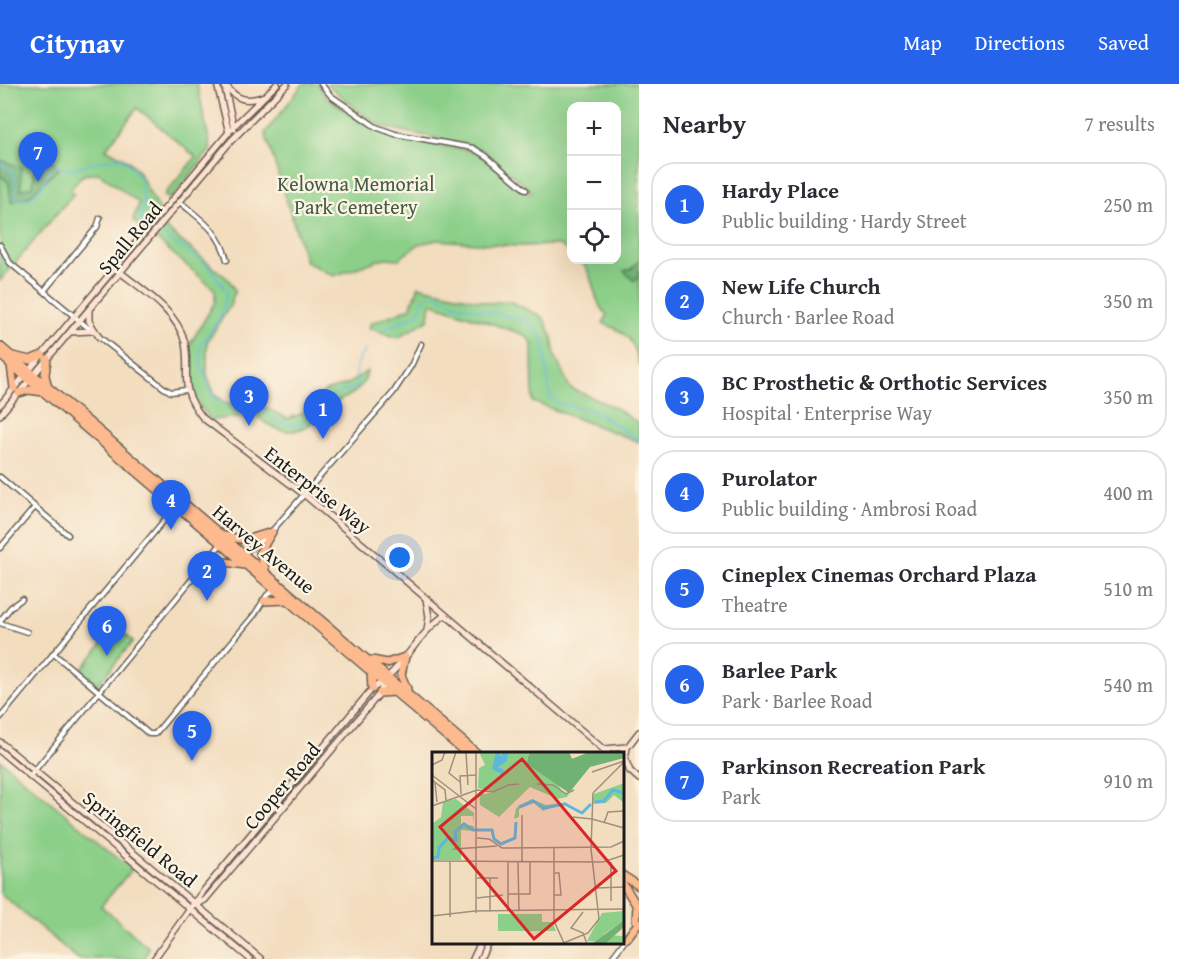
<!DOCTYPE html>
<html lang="en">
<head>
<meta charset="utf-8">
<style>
  body { margin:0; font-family:"Gentium Book Plus",serif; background:#f2f2f3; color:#2b2b33 }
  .controls { position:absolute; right:18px; top:18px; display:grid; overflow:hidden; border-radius:12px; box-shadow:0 6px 24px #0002 }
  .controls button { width:54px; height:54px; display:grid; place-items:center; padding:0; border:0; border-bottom:2px solid #e1e1e2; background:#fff; color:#2b2b33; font:30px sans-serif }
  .you { position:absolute; left:400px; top:474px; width:21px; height:21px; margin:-15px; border:4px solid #fff; border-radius:50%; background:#1a73e8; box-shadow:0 0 0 9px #1a73e833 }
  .badge { display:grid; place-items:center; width:39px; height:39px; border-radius:50%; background:#2563eb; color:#fff; font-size:20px; font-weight:700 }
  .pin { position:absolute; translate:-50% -50px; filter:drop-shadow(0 2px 3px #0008) }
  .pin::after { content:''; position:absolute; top:32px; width:21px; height:18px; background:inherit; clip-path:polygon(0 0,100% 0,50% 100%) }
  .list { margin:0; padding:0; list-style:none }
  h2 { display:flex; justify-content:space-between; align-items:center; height:78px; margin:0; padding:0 24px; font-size:26px }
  h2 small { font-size:20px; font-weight:400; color:#7c7c81 }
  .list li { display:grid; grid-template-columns:39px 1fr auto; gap:18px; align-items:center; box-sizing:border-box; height:84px; margin:0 12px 12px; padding:0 12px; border:2px solid #e1e1e2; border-radius:24px }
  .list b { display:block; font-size:22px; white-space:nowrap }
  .list p { margin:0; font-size:20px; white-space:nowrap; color:#7c7c81 }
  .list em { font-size:20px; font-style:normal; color:#7c7c81 }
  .icon { flex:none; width:33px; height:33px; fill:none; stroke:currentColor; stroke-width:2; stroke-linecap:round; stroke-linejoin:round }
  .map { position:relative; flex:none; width:639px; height:875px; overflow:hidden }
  header { display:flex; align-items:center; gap:36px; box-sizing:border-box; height:84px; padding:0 30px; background:#2563eb; color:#fff }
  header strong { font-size:28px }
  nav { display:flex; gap:33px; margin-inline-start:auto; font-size:21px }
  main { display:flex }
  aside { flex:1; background:#fff }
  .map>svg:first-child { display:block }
</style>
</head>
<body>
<header>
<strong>Citynav</strong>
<nav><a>Map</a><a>Directions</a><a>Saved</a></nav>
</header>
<main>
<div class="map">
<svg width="639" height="875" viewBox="0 0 639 875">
  <rect width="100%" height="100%" fill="#fcf5e5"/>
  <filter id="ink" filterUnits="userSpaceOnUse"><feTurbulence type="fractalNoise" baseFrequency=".0167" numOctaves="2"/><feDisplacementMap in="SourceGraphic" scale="12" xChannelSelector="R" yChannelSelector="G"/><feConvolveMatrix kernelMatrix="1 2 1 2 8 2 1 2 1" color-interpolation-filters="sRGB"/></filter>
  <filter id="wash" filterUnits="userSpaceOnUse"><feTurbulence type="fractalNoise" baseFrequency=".008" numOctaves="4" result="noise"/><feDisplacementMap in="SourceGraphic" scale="24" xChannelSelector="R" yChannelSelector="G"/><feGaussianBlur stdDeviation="1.35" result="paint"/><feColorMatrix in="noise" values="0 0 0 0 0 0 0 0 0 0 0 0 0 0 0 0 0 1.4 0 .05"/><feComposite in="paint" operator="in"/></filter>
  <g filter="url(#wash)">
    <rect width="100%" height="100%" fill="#f3ddbf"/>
    <path fill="#8bcf88" stroke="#547652" stroke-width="1.5" d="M 0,0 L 197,0 L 211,65 L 169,116 L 164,111 L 196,73 L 137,24 L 106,65 C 145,81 139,95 160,127 L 143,146 L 133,136 L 139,119 L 99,89 L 83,91 L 70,106 L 74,109 L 0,197 Z
      M 303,0 L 318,0 L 324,11 L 362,38 L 388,51 L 476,68 L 529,110 L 532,107 L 482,66 L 465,60 L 383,43 L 366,33 L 327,0 L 639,0 L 639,282 C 635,256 626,248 603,239 L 607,231 C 591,217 596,190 579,176 L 616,176 L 616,22 L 572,22 L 571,169 L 559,161 L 517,162 L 437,156 L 419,160 L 399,175 L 384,174 L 334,192 L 306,178 L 265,49 Z
      M 164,143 L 229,196 L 235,207 L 230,222 L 207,258 L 207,291 L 215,311 L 227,319 L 258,320 L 288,335 L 303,329 L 325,307 L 348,300 L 367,287 C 364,311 342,313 324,325 C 318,330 314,337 307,342 C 289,353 269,344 256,331 L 211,336 L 194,314 L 189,262 L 215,218 L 215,206 L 155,154 Z
      M 419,202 L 489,219 L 509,217 L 543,233 L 552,252 L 555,272 L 570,304 L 614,323 L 639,340 L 639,358 L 533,318 L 532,259 L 525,251 L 431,219 L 429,235 L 398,254 L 369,244 L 371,239 L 410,224 Z
      M 116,543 L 133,557 L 100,598 L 96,599 L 81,586 Z
      M 0,676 L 132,785 L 101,822 L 149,864 L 144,875 L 78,875 L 0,809 Z"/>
    <path fill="#70b274" stroke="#466748" stroke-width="1.5" d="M 36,72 L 54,78 L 58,85 L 28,113 L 11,118 L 9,99 L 0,91 L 0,76 L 21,83 L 21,106 L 33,102 Z
      M 639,177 L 639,191 L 634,197 L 624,187 L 631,185 Z"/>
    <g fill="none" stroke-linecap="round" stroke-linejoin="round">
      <path stroke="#5eb8dc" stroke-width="1.5" d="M 0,79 C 18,85 15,98 16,116 C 39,117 45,99 51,80 L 68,86 C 86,79 102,78 121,73 L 139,92 L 144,119 L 140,136 L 149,141
        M 157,147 L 208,181 L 227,208 L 221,232 L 201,261 L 201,281 L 213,313 L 234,324 L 266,329 L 278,338 L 293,341 L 302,339 L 335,310 L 357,303 C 355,287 355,278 366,265
        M 436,211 L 458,221 L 526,236 L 543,255 L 550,312 L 560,320 L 593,326 L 639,356
        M 383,246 L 419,229 L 423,217 L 432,210"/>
    </g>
  </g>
  <g filter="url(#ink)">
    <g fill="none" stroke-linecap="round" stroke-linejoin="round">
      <g stroke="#676055" stroke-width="7">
        <path id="street" d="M 321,0 L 331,12 L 376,43 L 395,50 L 473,64 L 486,72 L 526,106
          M 180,118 C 202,137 219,146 227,176
          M 0,161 L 10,179 L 92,247
          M 44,207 L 97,143 L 100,134
          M 98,252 L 164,304 L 171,308 L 186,306
          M 0,393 L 68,451
          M 272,447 L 393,309 L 411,282 L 421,260
          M 0,464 L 35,423
          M 244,469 L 267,452
          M 0,537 L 11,523 L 22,515
          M 0,539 L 27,548
          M 53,569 L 149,650 L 155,650 L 255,530 L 267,511 L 275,506
          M 0,634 L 176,422
          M 30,692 L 221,460
          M 611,875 L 627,854"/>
      </g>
      <g stroke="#676055" stroke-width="8">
        <path id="secondary" d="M 217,0 L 229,49
          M 225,0 C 236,16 246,19 264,12
          M 225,4 L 234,45
          M 116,185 C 140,204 178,227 185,259 C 191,293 177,302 203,334 L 306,412 L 609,670
          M 89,226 L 89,237 L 99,253
          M 70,248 L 92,247
          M 0,321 L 234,42 L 277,0
          M 0,331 L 230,58 L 287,0
          M 426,515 L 429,533 L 427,546
          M 0,658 L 261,875
          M 627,664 L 625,675 L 630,687
          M 605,665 L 626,663
          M 0,667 L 250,875
          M 622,670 L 639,648
          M 629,686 L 639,695
          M 197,820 L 205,816 L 380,609 L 384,598
          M 154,875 L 200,811 L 372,605 C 402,587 416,551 445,531
          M 473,875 L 481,858
          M 480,875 L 488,858"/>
      </g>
      <g stroke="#676055" stroke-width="10">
        <path id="highway" d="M 0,262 L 478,670
          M 0,271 L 467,670
          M 13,272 L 30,276 L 42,271
          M 11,281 L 14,304
          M 47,300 L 45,291 L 47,275
          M 19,309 L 29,306 L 43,308
          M 225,452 L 246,456 L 272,448
          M 204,483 L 225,478 L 245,481
          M 265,485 L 260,468 L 272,448
          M 264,517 L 287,516
          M 405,573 L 401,591 L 407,605
          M 372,576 L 387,579 L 405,573
          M 371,587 L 372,605
          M 380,609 L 395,608
          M 622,791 L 639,802
          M 623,800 L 637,822 L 636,836
          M 627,854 L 639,838"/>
      </g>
      <use href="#street" stroke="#fff" stroke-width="4"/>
      <use href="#secondary" stroke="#fee3d2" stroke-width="5"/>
      <use href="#highway" stroke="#fcba8e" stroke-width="7"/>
    </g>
  </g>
  <g text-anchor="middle" stroke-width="4.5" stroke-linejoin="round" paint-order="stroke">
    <g font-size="20" fill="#435b42" stroke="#fcf5e5">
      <text x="356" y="107">Kelowna Memorial<tspan x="356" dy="23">Park Cemetery</tspan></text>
    </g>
    <g font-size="20" fill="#1c1c1c" stroke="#fcf5e5">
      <text transform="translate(130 154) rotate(-50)" y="7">Spall Road</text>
      <text transform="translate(318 406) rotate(38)" y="7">Enterprise Way</text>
      <text transform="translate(264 465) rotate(40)" y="7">Harvey Avenue</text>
      <text transform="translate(282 702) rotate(-50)" y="7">Cooper Road</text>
      <text transform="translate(140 755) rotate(39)" y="7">Springfield Road</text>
    </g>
  </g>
  <g transform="translate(432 668)">
    <rect width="192" height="192" fill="#f3ddbf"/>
    <path d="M 47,0 L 96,0 L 96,10 L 97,0 L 137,0 L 140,7 L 157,0 L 192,0 L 158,14 L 139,31 L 125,31 L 130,39 L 137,42 L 135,45 L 126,47 L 98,35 L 67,65 L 48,53 L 47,40 L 52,42 L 62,40 L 46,36 L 47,16 L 53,13 ZM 192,31 L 192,51 L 182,43 L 174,51 L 160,52 L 162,42 ZM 24,47 L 42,61 L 42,72 L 41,64 L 29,64 L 29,72 L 42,74 L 42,79 L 29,78 L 29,108 L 0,108 L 0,72 L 9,65 L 11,50 ZM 100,47 L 114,53 L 136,50 L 111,59 L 102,51 L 87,57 L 87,65 L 82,67 L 84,56 ZM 192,159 L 192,168 L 171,183 L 192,184 L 192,192 L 155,189 L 170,161 ZM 66,162 L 110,162 L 110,170 L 120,170 L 124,179 L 66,179 Z" fill="#8bcf88"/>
    <path d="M 97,0 L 137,0 L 140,7 L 158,0 L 192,0 L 192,6 L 158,15 L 137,41 L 95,12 ZM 192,168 L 192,175 L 173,192 L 160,192 Z" fill="#70b274"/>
    <path d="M 64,0 L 67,0 L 69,5 L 71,0 L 76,0 L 75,9 L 66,15 L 72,18 L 70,22 L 60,17 Z" fill="#5eb8dc"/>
    <path fill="none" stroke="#5eb8dc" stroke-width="3" d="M 163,50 L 172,49 L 181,38 L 192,41M 87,55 L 101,49 L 112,56 L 133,52 L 150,61 L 159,52M 0,106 L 6,105 L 7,96 L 16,86 L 24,88 L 23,80 L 32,72 L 41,78 L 60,78 L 62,87 L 69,92 L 83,86 L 84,70"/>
    <path fill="none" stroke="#9d907e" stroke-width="1.5" d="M 24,0 L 17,21 L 28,30M 34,0 L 36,33M 0,13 L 10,8 L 13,0M 160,20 L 192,9M 0,23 L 44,57M 0,28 L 13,38 L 14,48M 3,31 L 5,50M 105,32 L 121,33 L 134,42 L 142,38M 45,38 L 61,40 L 76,33 L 87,32M 161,41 L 192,10M 29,42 L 28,24 L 44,23M 0,54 L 45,38M 141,65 L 160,67M 160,67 L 192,76M 172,71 L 176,60 L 192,59M 45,86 L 57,87 L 70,96 L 179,95 L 192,89M 122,95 L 122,169 L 132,191M 26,96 L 23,96 L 22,97 L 65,94M 0,109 L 171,110 L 192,103M 90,109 L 90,63M 76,110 L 76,159M 86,110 L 87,159M 179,110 L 179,149M 45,126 L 66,126M 164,136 L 192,135M 76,142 L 98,142 L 98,110M 122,143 L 129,143 L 127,121 L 123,121M 45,146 L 71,143M 58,160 L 58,126M 151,160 L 139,176 L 151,181 L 155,192M 44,161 L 44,0M 0,164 L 43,159 L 192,157M 18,165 L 18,110M 129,192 L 156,181 L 167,167 L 159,97 L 161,41"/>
    <path fill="#d62828" fill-opacity="0.15" stroke="#d62828" stroke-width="3" d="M 90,7 L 184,119 L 102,187 L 8,75 Z"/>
    <rect width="192" height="192" fill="none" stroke="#1c1c1c" stroke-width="3"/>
  </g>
</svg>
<div class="controls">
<button>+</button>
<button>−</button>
<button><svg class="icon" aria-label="locate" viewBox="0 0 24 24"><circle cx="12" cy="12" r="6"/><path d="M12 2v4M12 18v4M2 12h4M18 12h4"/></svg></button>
</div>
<div class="you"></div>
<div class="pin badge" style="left:323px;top:355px">1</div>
<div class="pin badge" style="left:207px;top:517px">2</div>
<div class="pin badge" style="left:249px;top:342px">3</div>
<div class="pin badge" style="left:171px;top:446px">4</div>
<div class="pin badge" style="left:192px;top:677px">5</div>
<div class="pin badge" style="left:107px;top:572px">6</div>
<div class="pin badge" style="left:38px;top:98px">7</div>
</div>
<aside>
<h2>Nearby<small>7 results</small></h2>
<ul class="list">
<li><span class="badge">1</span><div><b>Hardy Place</b><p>Public building · Hardy Street</p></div><em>250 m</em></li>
<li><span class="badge">2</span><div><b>New Life Church</b><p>Church · Barlee Road</p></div><em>350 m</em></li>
<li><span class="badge">3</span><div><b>BC Prosthetic &amp; Orthotic Services</b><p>Hospital · Enterprise Way</p></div><em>350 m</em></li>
<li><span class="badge">4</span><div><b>Purolator</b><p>Public building · Ambrosi Road</p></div><em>400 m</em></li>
<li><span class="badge">5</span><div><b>Cineplex Cinemas Orchard Plaza</b><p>Theatre</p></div><em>510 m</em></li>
<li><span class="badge">6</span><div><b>Barlee Park</b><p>Park · Barlee Road</p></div><em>540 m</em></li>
<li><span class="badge">7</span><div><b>Parkinson Recreation Park</b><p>Park</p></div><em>910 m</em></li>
</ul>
</aside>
</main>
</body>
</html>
